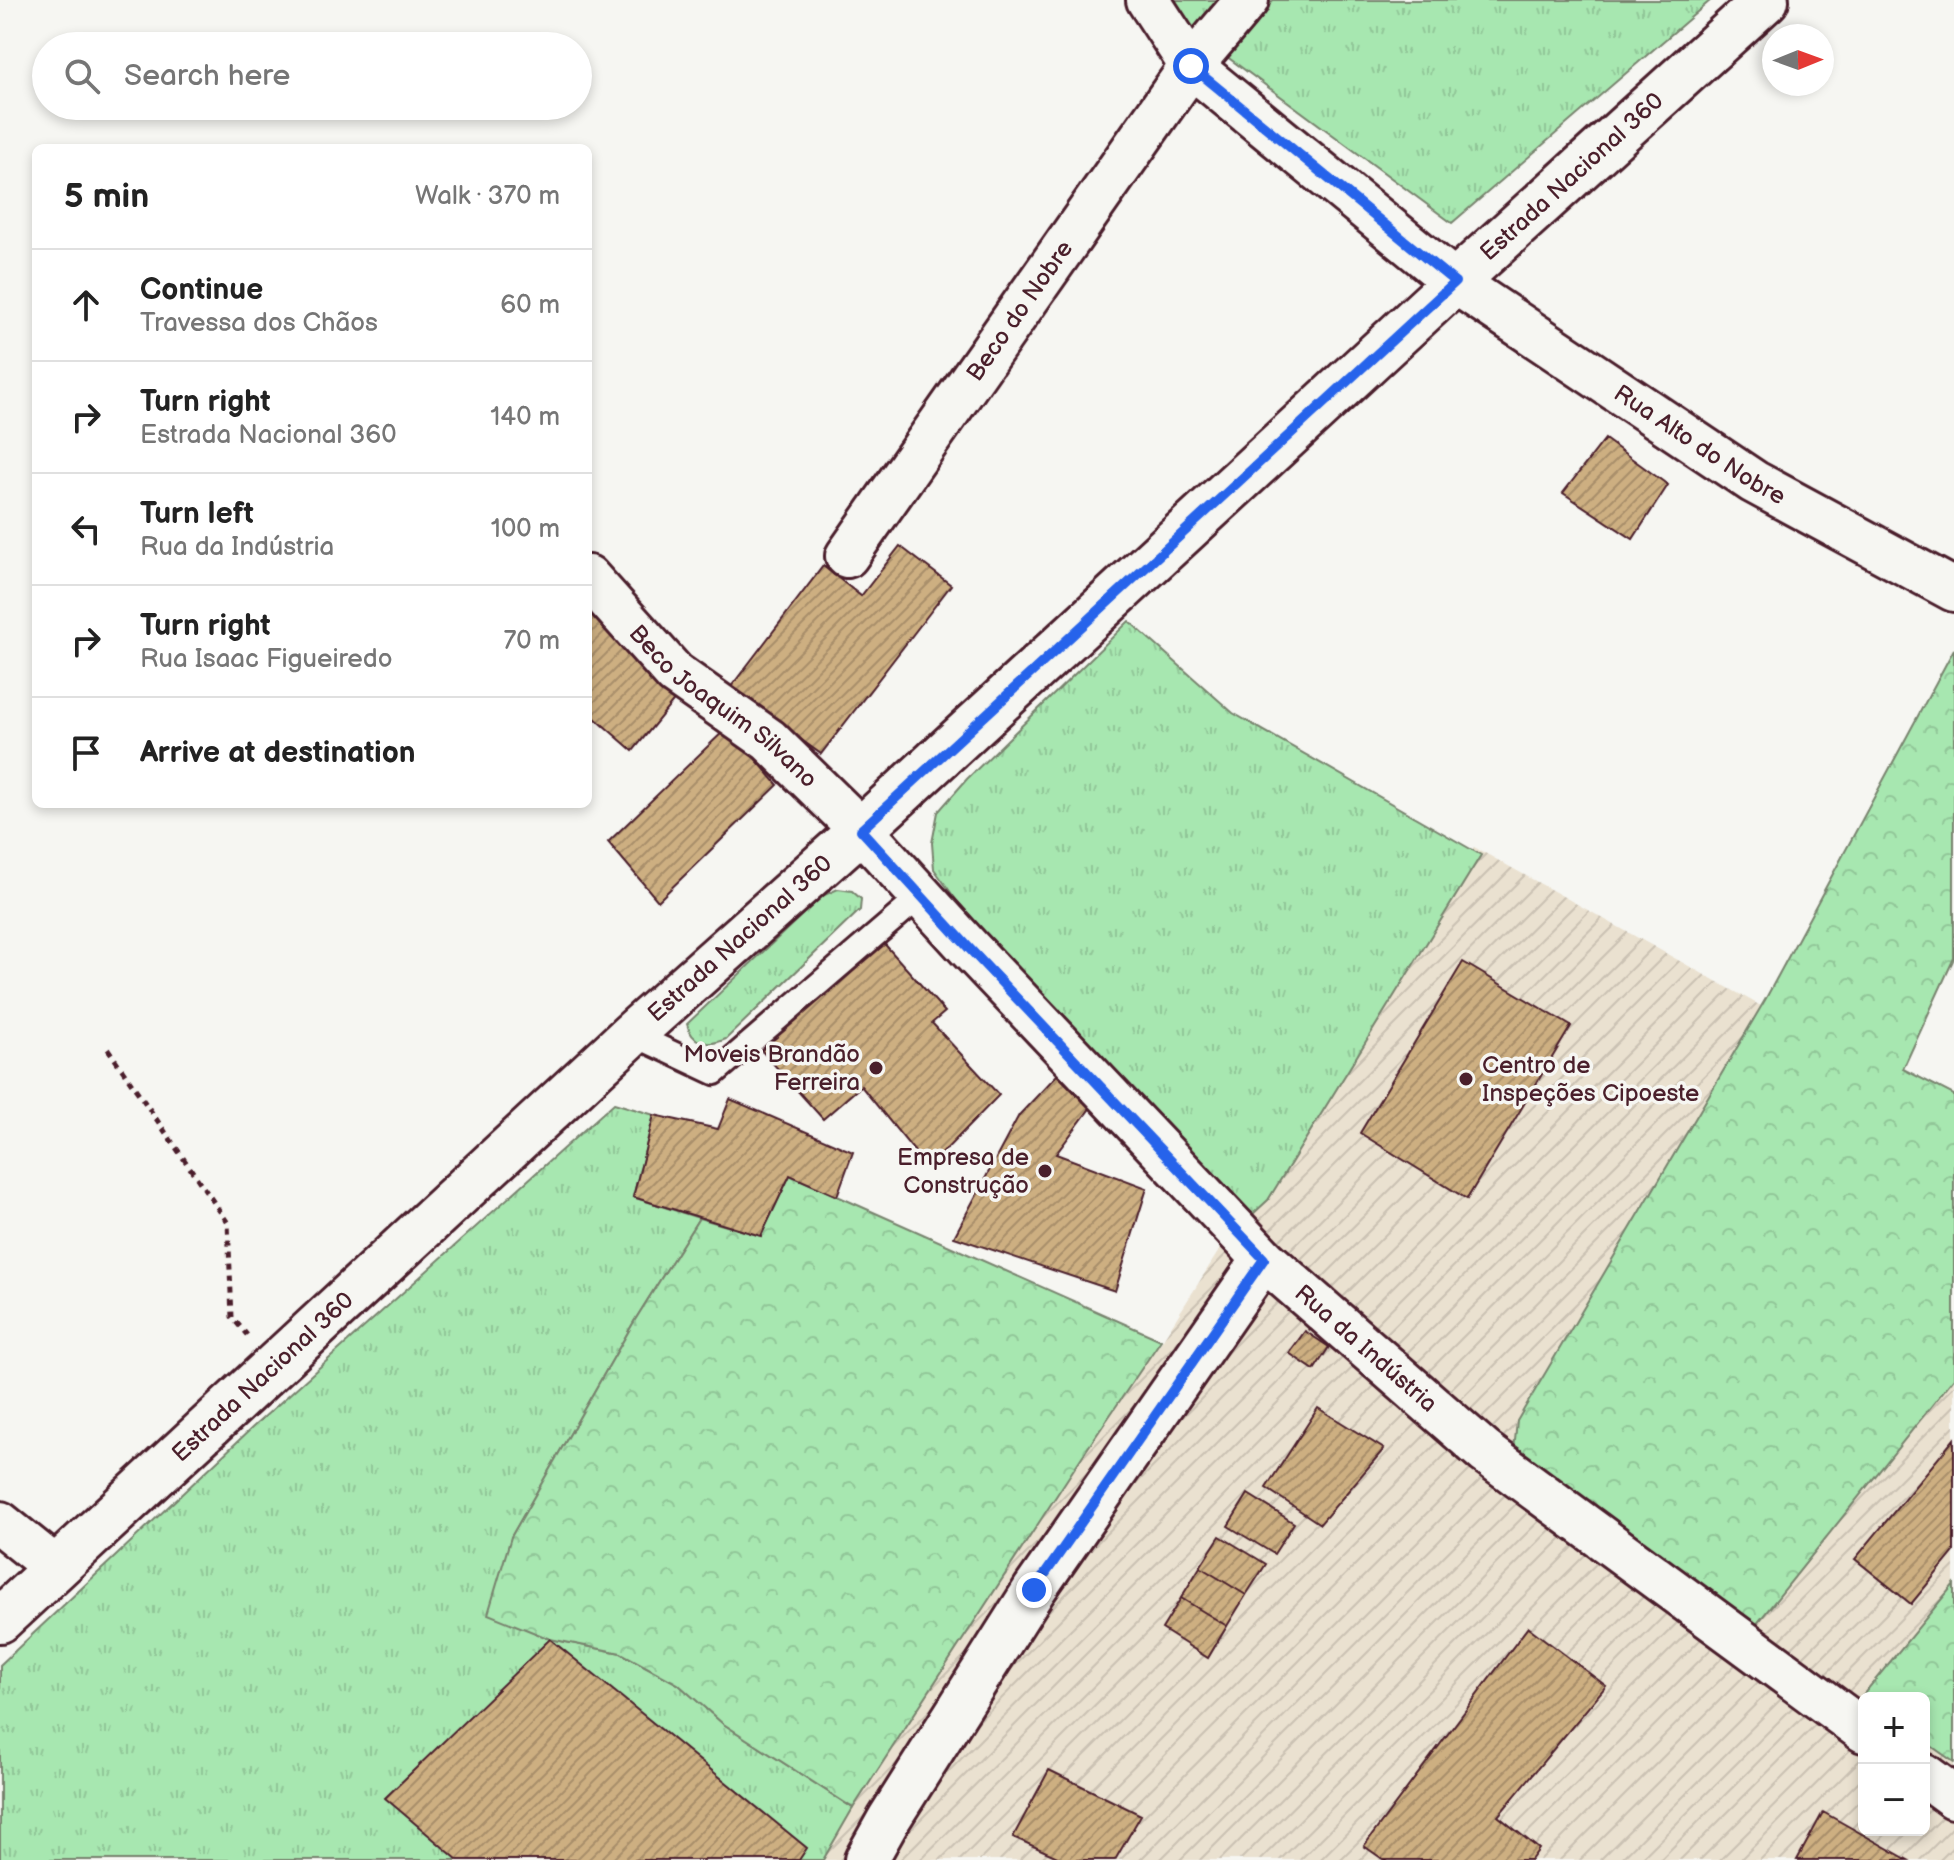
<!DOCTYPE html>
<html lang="en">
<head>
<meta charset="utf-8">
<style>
  body { margin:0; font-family:"Balsamiq Sans",sans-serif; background:#f2f2f2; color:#222 }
  .controls { position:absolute; right:24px; bottom:24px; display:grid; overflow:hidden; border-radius:12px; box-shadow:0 4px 12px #0003 }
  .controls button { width:72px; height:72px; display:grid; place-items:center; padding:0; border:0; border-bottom:2px solid #e0e0e0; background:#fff; color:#222; font:40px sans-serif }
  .compass { position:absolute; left:1762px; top:24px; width:72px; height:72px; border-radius:50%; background:#fff; box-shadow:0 4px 12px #0003; rotate:89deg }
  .stop { position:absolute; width:24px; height:24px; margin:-18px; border:6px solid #2563eb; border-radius:50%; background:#fff }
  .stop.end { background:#2563eb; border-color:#fff; box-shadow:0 2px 8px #0008 }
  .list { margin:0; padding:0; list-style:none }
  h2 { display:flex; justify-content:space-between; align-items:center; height:104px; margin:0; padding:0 32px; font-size:34px }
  h2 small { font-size:26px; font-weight:400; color:#767676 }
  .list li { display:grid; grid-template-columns:52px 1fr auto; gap:24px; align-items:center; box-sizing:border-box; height:112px; padding:0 32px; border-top:2px solid #e0e0e0 }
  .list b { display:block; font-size:30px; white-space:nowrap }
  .list p { margin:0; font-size:26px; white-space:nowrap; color:#767676 }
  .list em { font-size:26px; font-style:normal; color:#767676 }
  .icon { flex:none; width:44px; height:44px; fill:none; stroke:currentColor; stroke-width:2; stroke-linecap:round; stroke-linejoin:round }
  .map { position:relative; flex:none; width:1954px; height:1860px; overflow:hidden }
  .search { position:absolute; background:#fff; box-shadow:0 4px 12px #0003; left:32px; top:32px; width:560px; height:88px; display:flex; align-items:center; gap:20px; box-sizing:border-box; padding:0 28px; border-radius:44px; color:#767676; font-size:30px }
  .panel { position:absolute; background:#fff; box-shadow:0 4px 12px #0003; left:32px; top:144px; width:560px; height:664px; border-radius:12px }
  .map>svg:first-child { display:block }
</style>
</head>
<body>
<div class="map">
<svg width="1954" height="1860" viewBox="0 0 1954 1860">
  <defs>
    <pattern id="industrial-furrows" width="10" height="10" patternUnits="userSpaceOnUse" patternTransform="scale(2)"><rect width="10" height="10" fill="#eae1d0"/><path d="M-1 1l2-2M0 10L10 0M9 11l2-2" fill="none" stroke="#cac1b3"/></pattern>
    <pattern id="grass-tufts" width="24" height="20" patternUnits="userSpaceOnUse" patternTransform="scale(2)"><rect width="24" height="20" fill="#a7e7b0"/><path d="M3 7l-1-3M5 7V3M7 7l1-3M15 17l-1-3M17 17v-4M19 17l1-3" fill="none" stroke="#91c698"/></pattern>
    <pattern id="forest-crowns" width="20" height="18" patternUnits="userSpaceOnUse" patternTransform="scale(2)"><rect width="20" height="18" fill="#a7e7b0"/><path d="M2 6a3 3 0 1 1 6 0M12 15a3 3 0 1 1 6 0" fill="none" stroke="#91c698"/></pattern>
    <pattern id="building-hatch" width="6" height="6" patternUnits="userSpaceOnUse" patternTransform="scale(2)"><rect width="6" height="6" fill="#cdaf81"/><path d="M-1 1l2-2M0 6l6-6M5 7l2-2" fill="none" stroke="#a88e6a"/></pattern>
  </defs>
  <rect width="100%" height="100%" fill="#f6f6f2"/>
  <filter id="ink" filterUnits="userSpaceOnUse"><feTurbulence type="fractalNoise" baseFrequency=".0125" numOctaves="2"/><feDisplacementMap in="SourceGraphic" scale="16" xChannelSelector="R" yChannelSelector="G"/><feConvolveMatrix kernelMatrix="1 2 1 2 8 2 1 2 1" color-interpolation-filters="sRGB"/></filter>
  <g filter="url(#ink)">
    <path fill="url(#industrial-furrows)" fill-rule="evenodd" d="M 1474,847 L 1954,1113 L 1954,1860 L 0,1860 L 0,1689 L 580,1196 L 1160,1344 ZM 1864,1698 L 1924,1698 L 1924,1830 L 1864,1830 Z"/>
    <path fill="url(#grass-tufts)" stroke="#78836e" stroke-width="2" d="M 1148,0 L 1247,0 L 1191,66 Z
      M 1273,0 L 1711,0 L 1452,223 L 1226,56 Z
      M 1129,621 L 1233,713 L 1481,855 L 1268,1200 L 1241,1225 L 957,901 L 934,869 L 932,843 L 938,812 L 967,779 Z
      M 838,889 L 852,891 L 861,899 L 860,910 L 726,1039 C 708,1047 692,1044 687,1024 L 822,896 Z
      M 614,1103 L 654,1115 L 633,1197 L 699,1218 L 635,1320 L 511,1537 L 550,1639 L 621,1653 L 678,1684 L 722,1723 L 853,1808 L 823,1860 L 0,1860 L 0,1665 L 253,1427 Z"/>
    <path fill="url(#forest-crowns)" stroke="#78836e" stroke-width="2" d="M 1954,649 L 1954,958 L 1903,1069 L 1954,1095 L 1954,1378 L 1748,1635 L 1513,1460 L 1517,1421 L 1765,1000 Z
      M 790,1175 L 1161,1340 L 1081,1458 L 853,1808 L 722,1723 L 678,1684 L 621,1653 L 550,1639 L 488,1614 L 511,1537 L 635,1320 L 699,1218 L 761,1236 Z
      M 1954,1584 L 1954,1762 L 1924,1741 L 1924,1698 L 1865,1698 L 1862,1696 Z"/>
    <path fill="url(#building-hatch)" stroke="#4a1f2b" stroke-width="2" d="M 1605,439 L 1668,485 L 1633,539 L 1563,493 Z
      M 900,546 L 951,585 L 821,754 L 730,688 L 823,566 L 861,596 Z
      M 588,609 L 676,698 L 633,751 L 588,712 Z
      M 728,727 L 778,785 L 658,901 L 608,842 Z
      M 881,940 L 945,1012 L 932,1023 L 999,1095 L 928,1168 L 861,1086 L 823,1119 L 761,1050 Z
      M 1463,962 L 1571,1026 L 1467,1199 L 1360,1133 Z
      M 1057,1075 L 1091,1107 L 1056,1154 L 1147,1188 L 1115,1291 L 954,1237 L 1019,1115 Z
      M 730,1099 L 853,1152 L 837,1196 L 790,1175 L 761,1236 L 633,1197 L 654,1115 L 718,1129 Z
      M 1305,1331 L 1329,1347 L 1314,1370 L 1289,1353 Z
      M 1318,1408 L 1384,1449 L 1320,1524 L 1266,1488 Z
      M 1954,1439 L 1954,1552 L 1911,1604 L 1855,1559 Z
      M 1248,1494 L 1294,1523 L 1274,1554 L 1228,1526 Z
      M 1220,1536 L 1266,1564 L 1246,1595 L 1200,1567 Z
      M 1200,1567 L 1246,1595 L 1227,1626 L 1181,1598 Z
      M 1181,1598 L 1227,1626 L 1208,1658 L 1162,1629 Z
      M 1528,1627 L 1606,1686 L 1498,1816 L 1539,1849 L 1531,1860 L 1384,1860 L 1364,1846 Z
      M 550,1639 L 807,1848 L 799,1860 L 458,1860 L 385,1798 Z
      M 1049,1770 L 1141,1815 L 1115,1860 L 1064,1860 L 1013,1837 Z
      M 1823,1812 L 1908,1860 L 1797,1860 Z"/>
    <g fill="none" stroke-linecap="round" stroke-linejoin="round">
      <g stroke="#4a1f2b" stroke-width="28">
        <path id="lane" d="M 632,1034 L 715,1073 L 921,896"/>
      </g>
      <g stroke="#4a1f2b" stroke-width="48">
        <g id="street">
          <path id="s1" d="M 1148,0 L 1191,66 L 1455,282 L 1754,482 L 1954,590"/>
          <path id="s2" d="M 847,556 L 1191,66 L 1247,0"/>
          <path id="s3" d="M 588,577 L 675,674 L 769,740 L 861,830 L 968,947 L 1264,1259 L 1485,1452 L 1864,1731"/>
          <path d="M 0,1523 L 56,1568"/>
          <path d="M 1924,1775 L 1954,1797"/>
          <path d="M 866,1860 L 889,1819 L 1034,1590 L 1264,1259"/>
        </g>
      </g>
      <g stroke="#4a1f2b" stroke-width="50">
        <g id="secondary">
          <path id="s4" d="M 0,1620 L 632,1034 L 861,830 L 1455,282 L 1766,0"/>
        </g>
      </g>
      <path stroke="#4a1f2b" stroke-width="5" stroke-dasharray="6 6" stroke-linecap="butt" d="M 108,1049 L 228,1223 L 232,1317 L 247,1335"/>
      <use href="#lane" stroke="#f6f6f2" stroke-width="22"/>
      <use href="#street" stroke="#f6f6f2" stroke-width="42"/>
      <use href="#secondary" stroke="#f6f6f2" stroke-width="44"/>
    </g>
  </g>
  <g fill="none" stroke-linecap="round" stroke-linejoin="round" filter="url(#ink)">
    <path stroke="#2563eb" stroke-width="10" d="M 1034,1590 L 1264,1259 L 968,947 L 861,830 L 1455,282 L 1191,66"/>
  </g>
  <g fill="#4a1f2b" stroke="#f6f6f2" stroke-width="3">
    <circle cx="876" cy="1068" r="8"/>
    <circle cx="1466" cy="1079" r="8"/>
    <circle cx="1045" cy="1171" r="8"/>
  </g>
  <g text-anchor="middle" stroke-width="7" stroke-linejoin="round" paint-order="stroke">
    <g font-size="24" fill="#4a1f2b" stroke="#f6f6f2">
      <text dy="8" stroke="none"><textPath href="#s4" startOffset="2134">Estrada Nacional 360</textPath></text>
      <text dy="8" stroke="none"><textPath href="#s2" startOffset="300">Beco do Nobre</textPath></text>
      <text dy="8" stroke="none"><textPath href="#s1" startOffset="714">Rua Alto do Nobre</textPath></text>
      <text dy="8" stroke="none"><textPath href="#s3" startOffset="188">Beco Joaquim Silvano</textPath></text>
      <text dy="8" stroke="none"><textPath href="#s4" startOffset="1006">Estrada Nacional 360</textPath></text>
      <text dy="8" stroke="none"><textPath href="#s3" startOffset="1098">Rua da Indústria</textPath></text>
      <text dy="8" stroke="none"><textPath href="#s4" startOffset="358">Estrada Nacional 360</textPath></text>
    </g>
    <g font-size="24" fill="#4a1f2b" stroke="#f6f6f2" text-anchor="end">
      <text x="860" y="1062">Moveis Brandão<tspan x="860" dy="28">Ferreira</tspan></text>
      <text x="1482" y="1073" text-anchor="start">Centro de<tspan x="1482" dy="28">Inspeções Cipoeste</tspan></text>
      <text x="1029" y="1165">Empresa de<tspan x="1029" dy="28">Construção</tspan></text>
    </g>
  </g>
</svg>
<div class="controls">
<button>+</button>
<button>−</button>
</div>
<svg class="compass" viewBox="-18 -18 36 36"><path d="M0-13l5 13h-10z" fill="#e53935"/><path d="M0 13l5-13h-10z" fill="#767676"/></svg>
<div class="stop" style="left:1191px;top:66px"></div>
<div class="stop end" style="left:1034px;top:1590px"></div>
<div class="search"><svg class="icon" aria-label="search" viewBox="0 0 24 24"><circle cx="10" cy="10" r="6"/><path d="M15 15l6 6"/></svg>Search here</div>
<section class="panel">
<h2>5 min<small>Walk · 370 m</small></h2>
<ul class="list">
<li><svg class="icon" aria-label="ahead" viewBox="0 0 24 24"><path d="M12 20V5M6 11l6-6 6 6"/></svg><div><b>Continue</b><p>Travessa dos Chãos</p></div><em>60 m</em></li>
<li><svg class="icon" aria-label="right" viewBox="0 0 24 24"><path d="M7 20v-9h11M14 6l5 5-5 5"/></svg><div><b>Turn right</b><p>Estrada Nacional 360</p></div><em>140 m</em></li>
<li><svg class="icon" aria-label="left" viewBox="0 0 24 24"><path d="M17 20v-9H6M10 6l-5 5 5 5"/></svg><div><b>Turn left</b><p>Rua da Indústria</p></div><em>100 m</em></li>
<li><svg class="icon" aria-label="right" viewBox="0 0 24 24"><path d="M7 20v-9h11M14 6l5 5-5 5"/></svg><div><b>Turn right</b><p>Rua Isaac Figueiredo</p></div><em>70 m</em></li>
<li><svg class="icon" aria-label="arrive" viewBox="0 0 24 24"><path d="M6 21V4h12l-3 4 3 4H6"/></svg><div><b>Arrive at destination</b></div></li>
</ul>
</section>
</div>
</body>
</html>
